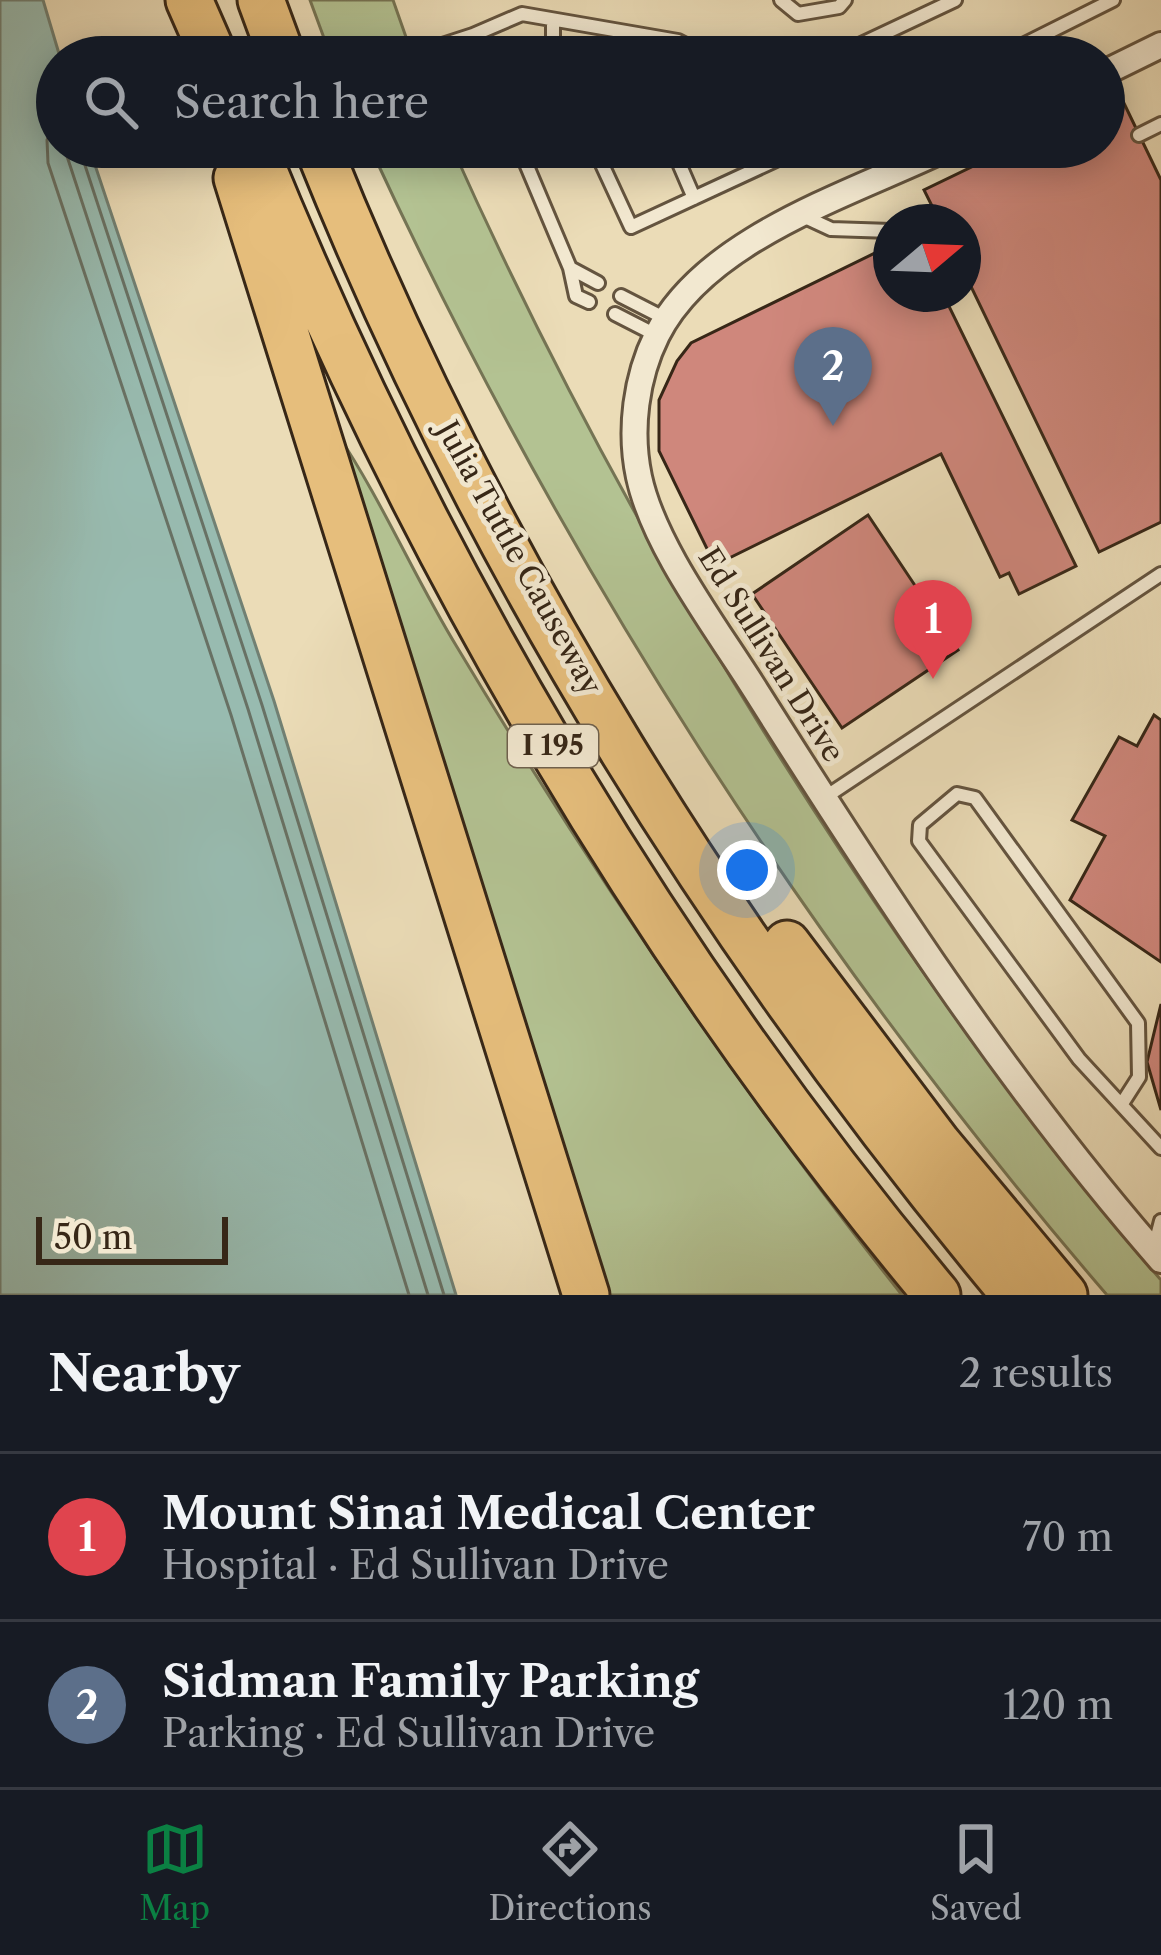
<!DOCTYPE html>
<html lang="en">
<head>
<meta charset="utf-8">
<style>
  body { margin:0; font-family:"Libre Caslon Text",serif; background:#242831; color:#f1f3f6 }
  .compass { position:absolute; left:873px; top:204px; width:108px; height:108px; border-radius:50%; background:#171b24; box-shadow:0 6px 30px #0003; rotate:71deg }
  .scale { position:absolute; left:36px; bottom:30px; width:192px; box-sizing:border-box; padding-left:12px; border:6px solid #372717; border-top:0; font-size:33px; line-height:42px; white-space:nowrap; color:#372717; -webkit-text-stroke:9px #f2e8d0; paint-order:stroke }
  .you { position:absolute; left:747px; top:870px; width:42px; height:42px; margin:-30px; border:9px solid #fff; border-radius:50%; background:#1a73e8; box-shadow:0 0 0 18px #1a73e833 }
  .badge { display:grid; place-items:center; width:78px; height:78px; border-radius:50%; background:#0b8043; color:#fff; font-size:39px; font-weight:700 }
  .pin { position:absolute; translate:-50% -99px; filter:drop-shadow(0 3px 6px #0008) }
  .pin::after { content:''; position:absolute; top:63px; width:42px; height:36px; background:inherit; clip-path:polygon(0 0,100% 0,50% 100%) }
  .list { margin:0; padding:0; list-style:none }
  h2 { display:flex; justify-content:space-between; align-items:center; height:156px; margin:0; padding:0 48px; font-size:51px }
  h2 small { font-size:39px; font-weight:400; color:#9ea1a6 }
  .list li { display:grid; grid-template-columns:78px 1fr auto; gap:36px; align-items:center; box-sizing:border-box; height:168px; padding:0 48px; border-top:3px solid #363941 }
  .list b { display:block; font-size:45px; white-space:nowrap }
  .list p { margin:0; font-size:39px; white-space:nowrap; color:#9ea1a6 }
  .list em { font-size:39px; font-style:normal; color:#9ea1a6 }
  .icon { flex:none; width:66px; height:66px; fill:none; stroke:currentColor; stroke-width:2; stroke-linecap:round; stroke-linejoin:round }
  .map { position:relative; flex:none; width:1161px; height:1295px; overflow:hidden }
  .search { position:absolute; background:#171b24; box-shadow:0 6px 30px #0003; left:36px; right:36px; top:36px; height:132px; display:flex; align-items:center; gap:30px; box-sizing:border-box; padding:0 42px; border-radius:66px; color:#9ea1a6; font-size:45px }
  .sheet { height:492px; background:#171b24 }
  nav { display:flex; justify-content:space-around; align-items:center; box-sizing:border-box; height:168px; border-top:3px solid #363941; background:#171b24; font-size:33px; color:#9ea1a6 }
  nav a { display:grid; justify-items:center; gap:6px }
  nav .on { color:#0b8043 }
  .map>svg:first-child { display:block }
</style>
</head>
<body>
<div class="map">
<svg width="1161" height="1295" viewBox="0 0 1161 1295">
  <rect width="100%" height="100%" fill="#ebdcb7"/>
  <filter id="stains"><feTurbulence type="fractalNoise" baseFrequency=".00167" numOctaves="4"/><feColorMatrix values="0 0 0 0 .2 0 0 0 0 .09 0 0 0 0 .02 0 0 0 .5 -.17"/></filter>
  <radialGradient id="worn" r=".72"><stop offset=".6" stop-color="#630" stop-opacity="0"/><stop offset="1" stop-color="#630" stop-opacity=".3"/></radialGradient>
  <path fill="#b3c292" stroke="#757454" stroke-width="3" d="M 310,0 L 393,0 L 413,57 L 331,57 Z
    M 370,147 L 452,147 C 577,427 728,690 902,942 C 983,1058 1067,1173 1161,1280 L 1161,1295 L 1107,1295 C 809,949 561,561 370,147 Z
    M 336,432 C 382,500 414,577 457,647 C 592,872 739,1089 902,1295 L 601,1295 Z"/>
  <path fill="#98bbb0" stroke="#718073" stroke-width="3" d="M 0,0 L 43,0 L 60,57 L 57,147 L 89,147 L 274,701 L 456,1295 L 0,1295 Z"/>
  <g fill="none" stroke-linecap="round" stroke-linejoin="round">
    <path stroke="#687164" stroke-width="3" d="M 57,119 L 47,140 L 48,163 L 231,715 L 409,1295
      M 64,147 L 248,709 L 428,1295
      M 79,147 L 262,705 L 444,1295"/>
  </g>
  <path fill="#cf877c" stroke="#372717" stroke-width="3" d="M 1120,95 L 1161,180 L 1161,522 L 1099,552 L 963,270 L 963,222 L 940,222 L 924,190 L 1013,147 L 1104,147 L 1104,103 Z
    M 877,252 L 891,274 L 891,294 L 943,294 L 1076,566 L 1019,594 L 1009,573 L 1000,577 L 941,454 L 715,565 L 659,451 L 659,400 L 677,361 L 691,343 Z
    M 868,515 L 958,650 L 842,728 L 752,594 Z
    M 1154,715 L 1161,720 L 1161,962 L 1070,900 L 1105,836 L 1072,820 L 1119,737 L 1137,746 Z
    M 1161,1004 L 1161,1110 L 1147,1062 Z"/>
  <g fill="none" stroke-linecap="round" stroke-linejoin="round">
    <g stroke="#64543f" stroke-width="18">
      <path id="lane" d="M 781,0 L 798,14 L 839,7 L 845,0
        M 623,34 L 633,57
        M 433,48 L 473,35
        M 482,57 L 473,35 L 522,14 L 678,41 L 709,57
        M 553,57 L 553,20
        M 834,57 L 955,0
        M 999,57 L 1113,0
        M 1139,135 L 1161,124
        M 519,147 L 570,268 L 576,296 L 589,302
        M 594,147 L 631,227 L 804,147
        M 672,147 L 694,198
        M 803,216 L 831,229 L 891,231
        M 933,222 L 939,219
        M 570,268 L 598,283
        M 621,296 L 666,319
        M 615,314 L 656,335
        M 824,798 L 1161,574
        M 1123,1102 L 1139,1077 L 1138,1023 L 975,798 L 957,794 L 920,825 L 919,841 L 1079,1059 L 1161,1148
        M 1154,1248 L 1161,1221"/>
    </g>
    <g stroke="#64543f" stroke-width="30">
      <path id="street" d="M 1104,73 L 1161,45
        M 949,147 C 854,193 706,237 657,335 C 636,377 629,430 639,477 C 654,547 718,630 756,691 C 881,889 1006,1083 1161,1260"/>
    </g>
    <g stroke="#372717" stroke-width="51">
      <path id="highway" d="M 189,0 L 214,57
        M 261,0 L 282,57
        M 254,147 C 421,559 652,954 937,1295
        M 318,147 C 484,562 729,953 1015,1295
        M 237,178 L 586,1295
        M 787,944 L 938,1144 L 1064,1295"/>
    </g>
    <use href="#lane" stroke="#f2e8d0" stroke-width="12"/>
    <use href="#street" stroke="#f2e8d0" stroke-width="24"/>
    <use href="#highway" stroke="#e6be7c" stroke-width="45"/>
  </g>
  <g text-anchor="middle" stroke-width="10" stroke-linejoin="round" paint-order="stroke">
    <rect fill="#f2e8d0" stroke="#6f614e" stroke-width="3" x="508" y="725" width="90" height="42" rx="9"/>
    <g font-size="27" font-weight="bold" fill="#372717">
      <text x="553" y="755">I 195</text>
    </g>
    <g font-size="30" fill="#372717" stroke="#f2e8d0">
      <text transform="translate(519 558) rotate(61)" y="10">Julia Tuttle Causeway</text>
      <text transform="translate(771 655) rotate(58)" y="10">Ed Sullivan Drive</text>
    </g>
  </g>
  <rect width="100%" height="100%" filter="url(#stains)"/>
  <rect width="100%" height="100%" fill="url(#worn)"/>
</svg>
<svg class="compass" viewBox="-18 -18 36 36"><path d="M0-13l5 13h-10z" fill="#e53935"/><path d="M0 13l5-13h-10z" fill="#9ea1a6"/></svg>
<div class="scale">50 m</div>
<div class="you"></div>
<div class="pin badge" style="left:933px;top:679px;background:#e0444e">1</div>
<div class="pin badge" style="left:833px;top:426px;background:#5c6f8a">2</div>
<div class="search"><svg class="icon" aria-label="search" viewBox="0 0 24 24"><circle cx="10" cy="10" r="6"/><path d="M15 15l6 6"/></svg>Search here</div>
</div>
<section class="sheet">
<h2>Nearby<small>2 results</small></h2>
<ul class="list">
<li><span class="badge" style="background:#e0444e">1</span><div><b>Mount Sinai Medical Center</b><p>Hospital · Ed Sullivan Drive</p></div><em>70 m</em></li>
<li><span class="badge" style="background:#5c6f8a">2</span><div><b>Sidman Family Parking</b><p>Parking · Ed Sullivan Drive</p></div><em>120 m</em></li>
</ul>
</section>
<nav>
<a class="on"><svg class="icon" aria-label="map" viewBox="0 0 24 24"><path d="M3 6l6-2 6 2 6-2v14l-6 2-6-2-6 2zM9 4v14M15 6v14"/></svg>Map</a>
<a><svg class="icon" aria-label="directions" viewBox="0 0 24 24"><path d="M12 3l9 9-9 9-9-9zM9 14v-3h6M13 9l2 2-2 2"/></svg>Directions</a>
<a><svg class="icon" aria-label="saved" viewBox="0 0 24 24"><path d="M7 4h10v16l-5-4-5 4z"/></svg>Saved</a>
</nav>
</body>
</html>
